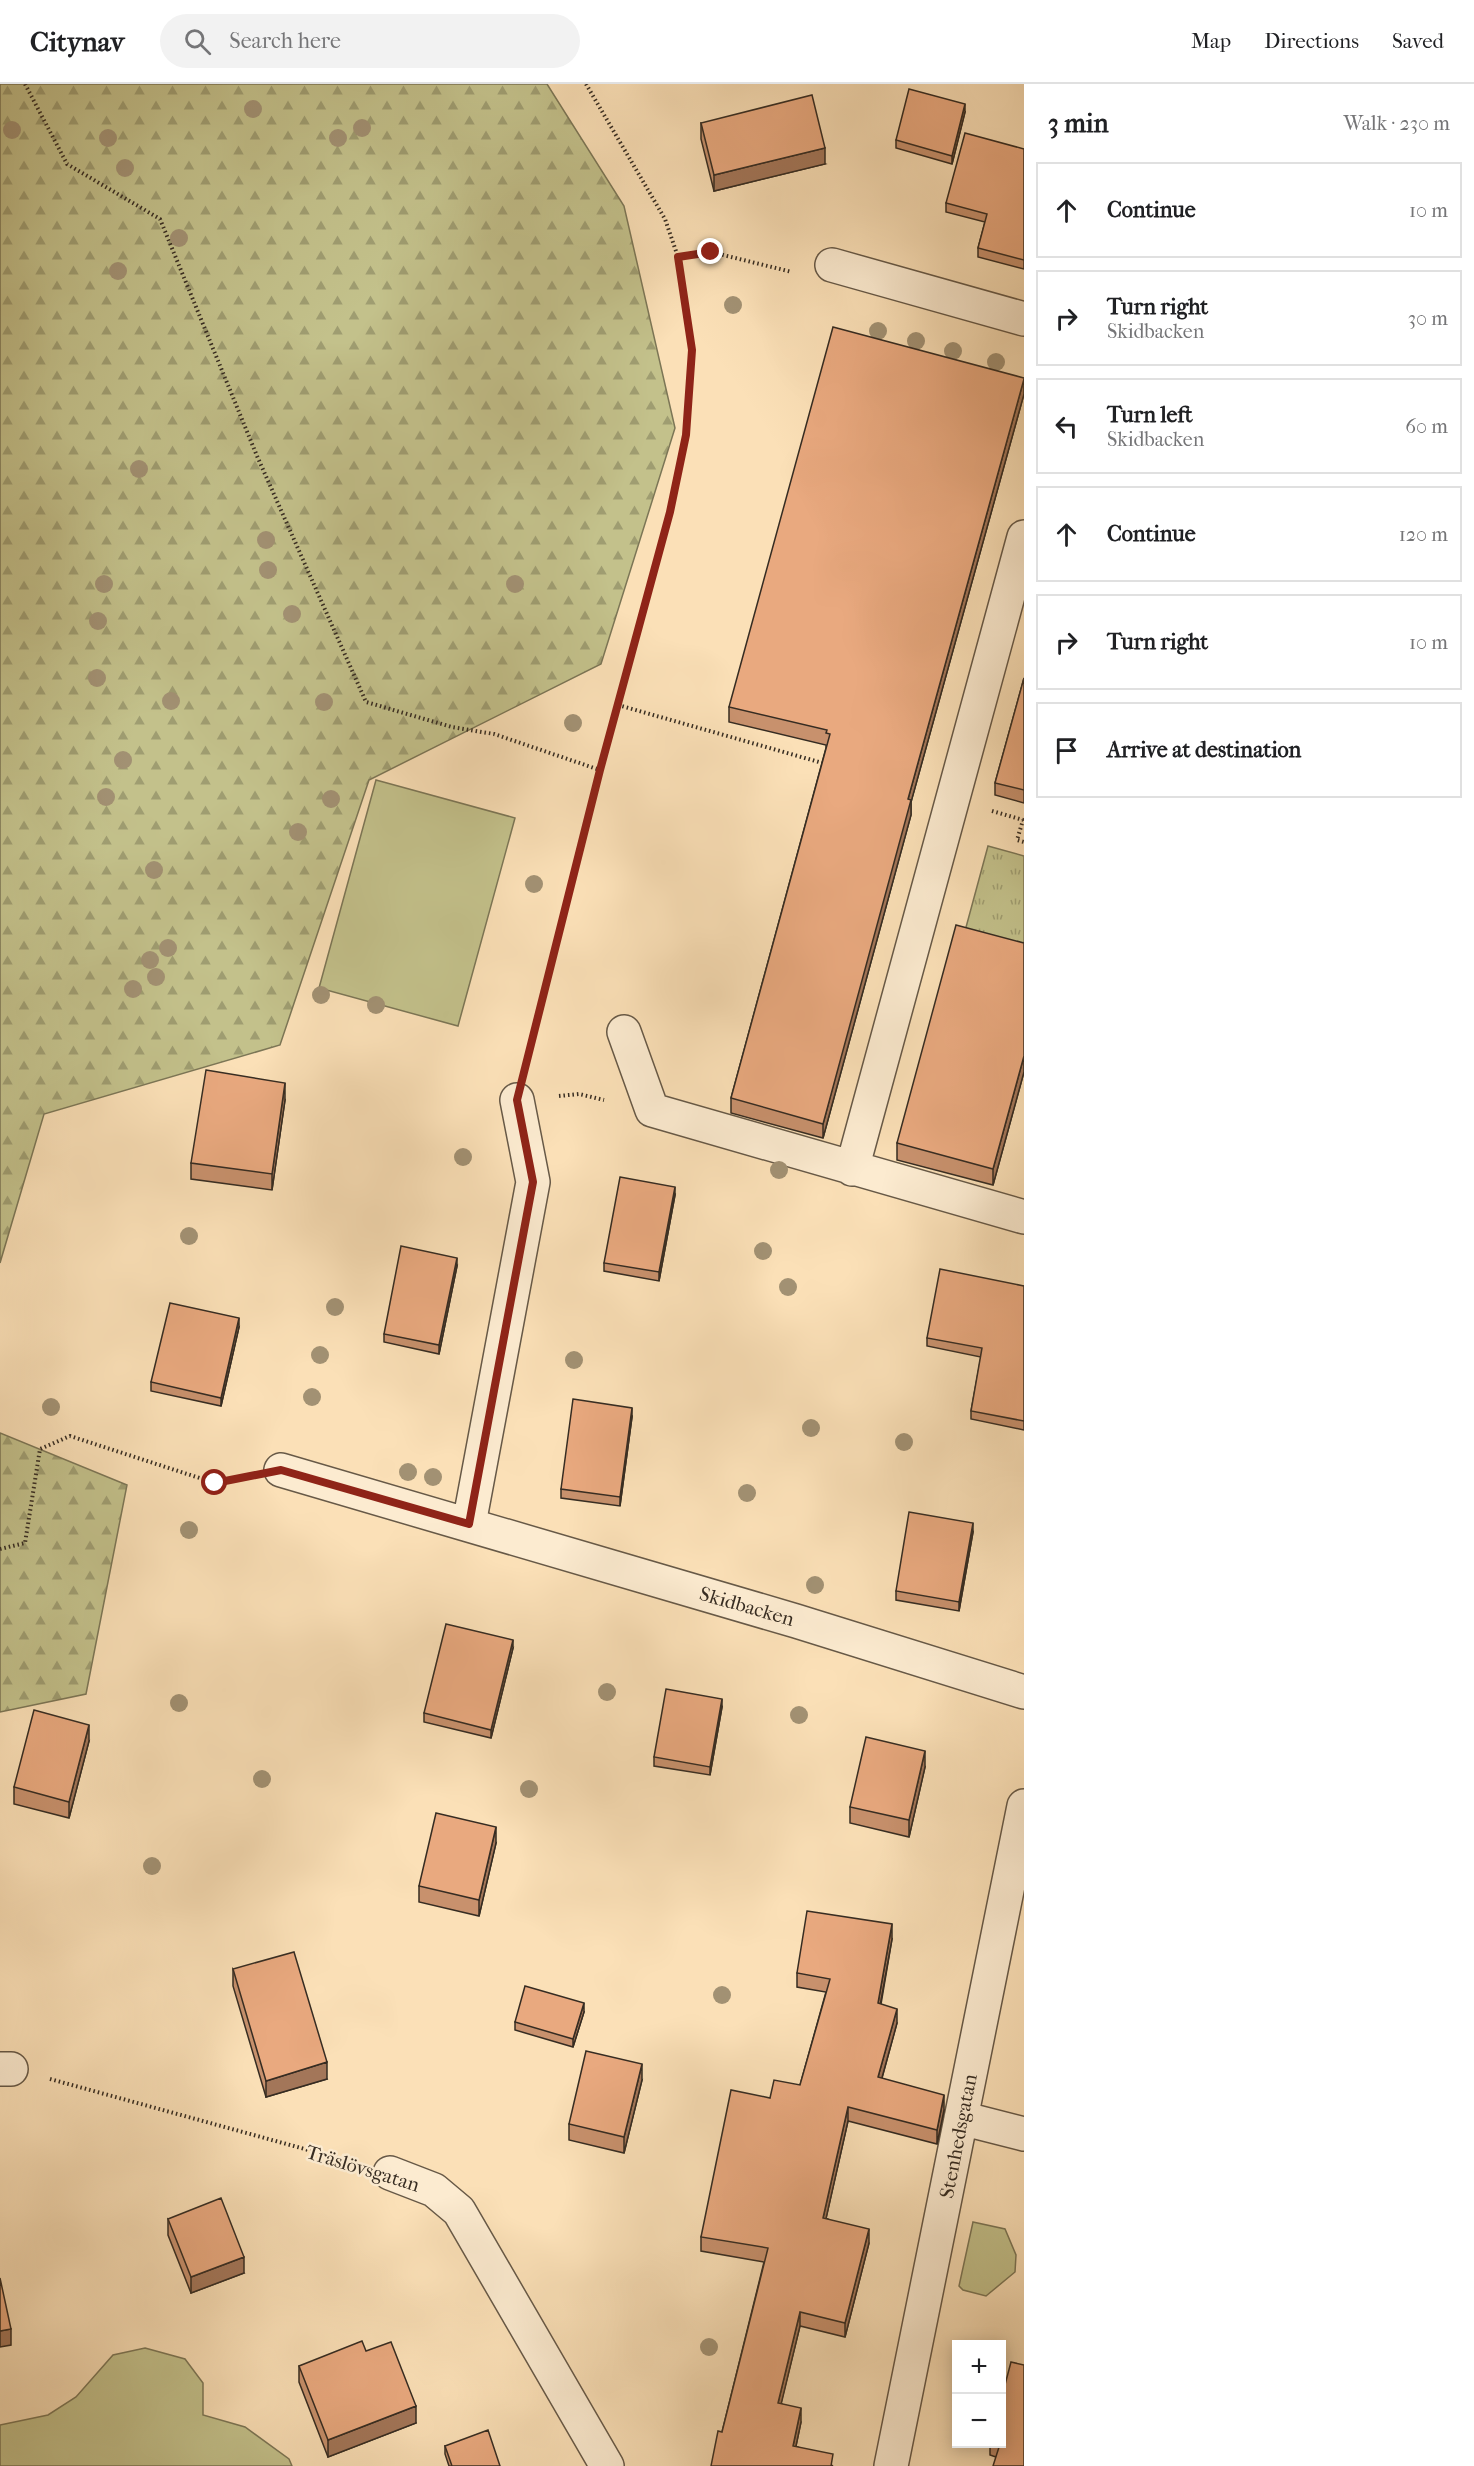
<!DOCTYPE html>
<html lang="en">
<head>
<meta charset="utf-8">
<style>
  body { margin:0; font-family:"IM FELL French Canon",serif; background:#f2f2f2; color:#202124 }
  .controls { position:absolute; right:18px; bottom:18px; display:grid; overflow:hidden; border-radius:0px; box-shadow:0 3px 15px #0003 }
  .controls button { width:54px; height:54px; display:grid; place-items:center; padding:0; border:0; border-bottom:2px solid #e0e0e0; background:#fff; color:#202124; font:30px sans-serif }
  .stop { position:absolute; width:18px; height:18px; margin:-14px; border:4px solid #8f2418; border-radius:50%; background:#fff }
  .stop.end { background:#8f2418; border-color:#fff; box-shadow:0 2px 6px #0008 }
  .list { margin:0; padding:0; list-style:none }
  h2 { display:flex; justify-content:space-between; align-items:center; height:78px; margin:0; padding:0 24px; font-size:26px }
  h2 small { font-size:20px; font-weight:400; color:#757577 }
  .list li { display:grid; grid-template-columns:39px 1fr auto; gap:18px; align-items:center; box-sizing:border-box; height:96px; margin:0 12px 12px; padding:0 12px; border:2px solid #e0e0e0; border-radius:0px }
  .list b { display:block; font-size:22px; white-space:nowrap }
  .list p { margin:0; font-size:20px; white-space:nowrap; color:#757577 }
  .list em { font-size:20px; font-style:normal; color:#757577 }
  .icon { flex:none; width:33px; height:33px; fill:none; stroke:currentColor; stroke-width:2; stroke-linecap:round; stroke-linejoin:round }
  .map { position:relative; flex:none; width:1024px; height:2382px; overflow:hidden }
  header { display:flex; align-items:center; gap:36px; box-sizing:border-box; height:84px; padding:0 30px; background:#fff; border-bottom:2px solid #e0e0e0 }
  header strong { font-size:28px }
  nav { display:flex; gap:33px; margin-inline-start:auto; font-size:21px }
  .search { width:420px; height:54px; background:#f2f2f2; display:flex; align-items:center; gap:15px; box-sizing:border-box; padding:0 21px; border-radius:33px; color:#757577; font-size:22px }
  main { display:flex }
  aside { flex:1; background:#fff }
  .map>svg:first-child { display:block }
</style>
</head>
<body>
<header>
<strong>Citynav</strong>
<div class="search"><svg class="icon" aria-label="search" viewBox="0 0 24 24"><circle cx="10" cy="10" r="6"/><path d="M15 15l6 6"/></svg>Search here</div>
<nav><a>Map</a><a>Directions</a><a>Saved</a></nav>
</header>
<main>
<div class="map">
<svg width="1024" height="2382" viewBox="0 0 1024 2382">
  <defs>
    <pattern id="forest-firs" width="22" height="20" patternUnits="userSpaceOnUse" patternTransform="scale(1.5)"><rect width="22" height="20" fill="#c3c18b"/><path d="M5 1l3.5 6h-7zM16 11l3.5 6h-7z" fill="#9f9d71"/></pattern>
    <pattern id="park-tufts" width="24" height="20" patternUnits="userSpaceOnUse" patternTransform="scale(1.5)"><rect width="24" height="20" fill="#c3c18b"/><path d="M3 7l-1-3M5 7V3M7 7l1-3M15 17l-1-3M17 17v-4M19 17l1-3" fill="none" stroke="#9f9d71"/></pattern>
  </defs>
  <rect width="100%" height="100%" fill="#fbe0b7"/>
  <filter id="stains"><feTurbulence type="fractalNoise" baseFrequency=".00333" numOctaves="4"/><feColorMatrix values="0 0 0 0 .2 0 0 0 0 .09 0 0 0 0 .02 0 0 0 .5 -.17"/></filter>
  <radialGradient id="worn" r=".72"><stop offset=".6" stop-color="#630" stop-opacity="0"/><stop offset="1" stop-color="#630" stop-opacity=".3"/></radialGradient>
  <path fill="#c3c18b" stroke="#7c7656" stroke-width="1.5" d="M 376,696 L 515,734 L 458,942 L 319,904 Z
    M 973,2138 L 1005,2145 L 1016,2171 L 1015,2188 L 986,2212 L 963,2206 L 959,2202 Z
    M 145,2264 L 185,2275 L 203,2299 L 203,2331 L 245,2343 L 289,2375 L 292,2382 L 0,2382 L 0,2341 L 48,2331 L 76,2313 L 113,2271 Z"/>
  <path fill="url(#forest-firs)" stroke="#7c7656" stroke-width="1.5" d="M 0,0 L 547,0 L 624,122 L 675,344 L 601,580 L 369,696 L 280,961 L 44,1030 L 0,1179 Z
    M 0,1349 L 127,1401 L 86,1610 L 0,1628 Z"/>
  <path fill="url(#park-tufts)" stroke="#7c7656" stroke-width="1.5" d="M 988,762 L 1024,772 L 1024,863 L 965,847 Z"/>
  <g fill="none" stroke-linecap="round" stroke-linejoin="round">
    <g stroke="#675947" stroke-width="36">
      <path id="minor" d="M 832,181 L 1024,235
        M 624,948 L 652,1026 L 1024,1133
        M 852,1085 L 1024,453
        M 281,1386 L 796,1537 L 1024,1608
        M 469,1440 L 533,1098 L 517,1016
        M 0,1985 L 11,1985
        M 961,2034 L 1024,2050
        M 390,2089 L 434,2106 L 459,2127 L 607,2382
        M 891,2382 L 1024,1722"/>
    </g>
    <path stroke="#362c22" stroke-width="4" stroke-dasharray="1.5 3" stroke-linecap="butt" d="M 25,0 L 67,80 L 160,135 L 257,372 L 366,618 L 452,643 L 494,650 L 600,686
      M 678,173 L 711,168 L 792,188
      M 618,621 L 826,680
      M 992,727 L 1023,736 L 1017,756 L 1024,758
      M 526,978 L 600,686 L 670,428 L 686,351 L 691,266 L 678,173 L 665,135 L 586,0
      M 559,1012 L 579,1010 L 604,1016
      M 0,1465 L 25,1459 L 40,1365 L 70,1352 L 215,1399 L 240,1394
      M 50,1995 L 352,2078"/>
    <use href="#minor" stroke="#fcebd0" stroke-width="33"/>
  </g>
  <g fill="#a29173">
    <circle cx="253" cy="25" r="9"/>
    <circle cx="362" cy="44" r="9"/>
    <circle cx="12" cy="46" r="9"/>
    <circle cx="108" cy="54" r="9"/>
    <circle cx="338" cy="54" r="9"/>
    <circle cx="125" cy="84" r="9"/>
    <circle cx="179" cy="154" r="9"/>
    <circle cx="118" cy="187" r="9"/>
    <circle cx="733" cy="221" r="9"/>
    <circle cx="878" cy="247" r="9"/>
    <circle cx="916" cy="257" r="9"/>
    <circle cx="953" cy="267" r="9"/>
    <circle cx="996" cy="278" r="9"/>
    <circle cx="139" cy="385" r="9"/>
    <circle cx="266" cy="456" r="9"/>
    <circle cx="268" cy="486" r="9"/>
    <circle cx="104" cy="500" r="9"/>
    <circle cx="515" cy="500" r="9"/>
    <circle cx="292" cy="530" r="9"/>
    <circle cx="98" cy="537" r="9"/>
    <circle cx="97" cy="594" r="9"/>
    <circle cx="171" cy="617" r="9"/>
    <circle cx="324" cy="618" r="9"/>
    <circle cx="573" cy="639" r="9"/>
    <circle cx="123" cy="676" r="9"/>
    <circle cx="106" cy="713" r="9"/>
    <circle cx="331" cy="715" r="9"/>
    <circle cx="298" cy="748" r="9"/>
    <circle cx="154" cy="786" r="9"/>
    <circle cx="534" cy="800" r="9"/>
    <circle cx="168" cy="864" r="9"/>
    <circle cx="150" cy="876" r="9"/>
    <circle cx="156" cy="893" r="9"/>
    <circle cx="133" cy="905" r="9"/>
    <circle cx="321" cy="911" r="9"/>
    <circle cx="376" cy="921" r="9"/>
    <circle cx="463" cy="1073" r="9"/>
    <circle cx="779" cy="1086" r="9"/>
    <circle cx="189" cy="1152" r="9"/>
    <circle cx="763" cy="1167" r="9"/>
    <circle cx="788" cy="1203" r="9"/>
    <circle cx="335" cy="1223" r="9"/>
    <circle cx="320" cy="1271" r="9"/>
    <circle cx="574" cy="1276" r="9"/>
    <circle cx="312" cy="1313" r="9"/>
    <circle cx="51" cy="1323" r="9"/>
    <circle cx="811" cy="1344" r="9"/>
    <circle cx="904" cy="1358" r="9"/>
    <circle cx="408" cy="1388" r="9"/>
    <circle cx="433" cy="1393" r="9"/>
    <circle cx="747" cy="1409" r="9"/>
    <circle cx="189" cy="1446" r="9"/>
    <circle cx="815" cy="1501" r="9"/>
    <circle cx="607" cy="1608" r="9"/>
    <circle cx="179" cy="1619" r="9"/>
    <circle cx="799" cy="1631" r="9"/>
    <circle cx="262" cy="1695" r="9"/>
    <circle cx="529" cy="1705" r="9"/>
    <circle cx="152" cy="1782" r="9"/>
    <circle cx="722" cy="1911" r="9"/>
    <circle cx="709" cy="2263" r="9"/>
  </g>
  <path fill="#c8916d" stroke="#362c22" stroke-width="1.5" d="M 965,28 L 952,80 L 896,64 L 896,56 Z
    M 701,39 L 825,80 L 714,107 L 701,55 Z
    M 1024,65 L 1024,185 L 978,173 L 978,164 L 985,138 L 946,128 L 946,119 Z
    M 1024,294 L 1024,310 L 911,718 L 911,731 L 823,1054 L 731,1029 L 731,1014 L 826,664 L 826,661 L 729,638 L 729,623 Z
    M 1024,594 L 1024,719 L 995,711 L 995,699 Z
    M 1024,859 L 1024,988 L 993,1101 L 897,1076 L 897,1059 Z
    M 285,1016 L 272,1106 L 191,1095 L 191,1079 Z
    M 675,1111 L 659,1197 L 604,1187 L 604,1179 Z
    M 457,1182 L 439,1270 L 384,1258 L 384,1250 Z
    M 1024,1202 L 1024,1346 L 971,1335 L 971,1327 L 981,1273 L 927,1262 L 927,1254 Z
    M 239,1243 L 221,1322 L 151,1307 L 151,1298 Z
    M 632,1333 L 620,1422 L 561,1414 L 561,1405 Z
    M 973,1448 L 959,1527 L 896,1516 L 896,1507 Z
    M 513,1564 L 491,1654 L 424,1638 L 424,1629 Z
    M 722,1623 L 710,1691 L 654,1682 L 654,1673 Z
    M 89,1657 L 69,1734 L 14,1720 L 14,1703 Z
    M 925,1683 L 909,1753 L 850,1739 L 850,1723 Z
    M 496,1759 L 479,1832 L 419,1818 L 419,1802 Z
    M 892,1855 L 881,1920 L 897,1939 L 882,1994 L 944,2026 L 937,2060 L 848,2037 L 826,2134 L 869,2159 L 845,2253 L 800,2242 L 781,2319 L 801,2338 L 796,2362 L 833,2382 L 722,2348 L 764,2178 L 701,2167 L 701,2153 L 770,2014 L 800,2001 L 826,1908 L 797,1903 L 797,1889 Z
    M 233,1885 L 327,1995 L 266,2013 L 233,1902 Z
    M 584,1928 L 573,1963 L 515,1946 L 515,1938 Z
    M 642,1996 L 624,2069 L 569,2056 L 569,2040 Z
    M 168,2135 L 244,2189 L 191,2209 L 168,2151 Z
    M 366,2267 L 416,2339 L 328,2373 L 299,2298 L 299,2282 Z
    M 990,2360 L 1002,2360 L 996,2373 L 990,2371 Z
    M 445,2362 L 500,2382 L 449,2382 L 445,2370 Z"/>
  <path fill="#a37659" stroke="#362c22" stroke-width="1.5" d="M 965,20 L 965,28 L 952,80 L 952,72 Z
    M 825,64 L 825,80 L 714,107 L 714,91 Z
    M 1024,295 L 1024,310 L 911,718 L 911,731 L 823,1054 L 823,1040 L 908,715 Z
    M 1024,972 L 1024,988 L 993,1101 L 993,1085 Z
    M 285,999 L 285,1016 L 272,1106 L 272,1090 Z
    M 675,1103 L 675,1111 L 659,1197 L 659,1188 Z
    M 457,1174 L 457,1182 L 439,1270 L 439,1261 Z
    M 239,1234 L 239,1243 L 221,1322 L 221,1314 Z
    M 632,1324 L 632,1333 L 620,1422 L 620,1413 Z
    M 973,1439 L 973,1448 L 959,1527 L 959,1518 Z
    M 513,1556 L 513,1564 L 491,1654 L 491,1646 Z
    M 722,1615 L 722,1623 L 710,1691 L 710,1683 Z
    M 89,1641 L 89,1657 L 69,1734 L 69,1718 Z
    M 925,1667 L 925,1683 L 909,1753 L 909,1736 Z
    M 496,1743 L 496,1759 L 479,1832 L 479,1816 Z
    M 892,1840 L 892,1855 L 878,1933 L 878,1919 Z
    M 584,1919 L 584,1928 L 573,1963 L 573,1955 Z
    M 897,1925 L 897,1939 L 878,2008 L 878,1993 Z
    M 327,1978 L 327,1995 L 266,2013 L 266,1997 Z
    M 642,1980 L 642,1996 L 624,2069 L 624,2053 Z
    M 944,2011 L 944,2026 L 937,2060 L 937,2046 Z
    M 848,2023 L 848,2037 L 823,2148 L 823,2134 Z
    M 869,2145 L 869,2159 L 845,2253 L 845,2239 Z
    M 244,2173 L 244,2189 L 191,2209 L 191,2193 Z
    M 800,2228 L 800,2242 L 778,2333 L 778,2319 Z
    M 11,2245 L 11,2261 L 0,2263 L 0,2247 Z
    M 416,2322 L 416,2339 L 328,2373 L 328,2356 Z
    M 801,2324 L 801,2338 L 793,2376 L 793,2362 Z"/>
  <path fill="#e9a97f" stroke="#362c22" stroke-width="1.5" d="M 909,5 L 965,20 L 952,72 L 896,56 Z
    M 812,11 L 825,64 L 714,91 L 701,39 Z
    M 965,49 L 1024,65 L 1024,176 L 978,164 L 987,130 L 946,119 Z
    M 833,243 L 1024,294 L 1024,295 L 908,715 L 911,716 L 823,1040 L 731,1014 L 830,650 L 826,649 L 827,646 L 729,623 Z
    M 1024,594 L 1024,706 L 995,699 Z
    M 956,841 L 1024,859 L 1024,972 L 993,1085 L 897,1059 Z
    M 206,986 L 285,999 L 272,1090 L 191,1079 Z
    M 620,1093 L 675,1103 L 659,1188 L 604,1179 Z
    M 401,1162 L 457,1174 L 439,1261 L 384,1250 Z
    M 940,1185 L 1024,1202 L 1024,1337 L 971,1327 L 982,1264 L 927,1254 Z
    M 170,1219 L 239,1234 L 221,1314 L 151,1298 Z
    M 573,1315 L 632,1324 L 620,1413 L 561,1405 Z
    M 909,1428 L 973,1439 L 959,1518 L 896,1507 Z
    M 446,1540 L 513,1556 L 491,1646 L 424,1629 Z
    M 666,1605 L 722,1615 L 710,1683 L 654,1673 Z
    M 34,1626 L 89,1641 L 69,1718 L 14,1703 Z
    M 866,1653 L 925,1667 L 909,1736 L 850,1723 Z
    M 436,1729 L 496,1743 L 479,1816 L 419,1802 Z
    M 807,1827 L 892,1840 L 878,1919 L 897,1925 L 878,1993 L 944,2011 L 937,2046 L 848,2023 L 823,2134 L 869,2145 L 845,2239 L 800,2228 L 778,2319 L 801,2324 L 793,2362 L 833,2370 L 831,2382 L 711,2382 L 718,2347 L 722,2348 L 768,2164 L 701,2153 L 731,2006 L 770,2014 L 774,1996 L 800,2001 L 830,1895 L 797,1889 Z
    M 294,1868 L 327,1978 L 266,1997 L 233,1885 Z
    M 525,1902 L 584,1919 L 573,1955 L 515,1938 Z
    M 586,1967 L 642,1980 L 624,2053 L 569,2040 Z
    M 221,2114 L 244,2173 L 191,2193 L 168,2135 Z
    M 0,2194 L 11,2245 L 0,2247 Z
    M 362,2257 L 366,2267 L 391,2258 L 416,2322 L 328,2356 L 299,2282 Z
    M 1011,2278 L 1024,2281 L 1024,2382 L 993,2382 L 1000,2360 L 1002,2360 L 1002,2312 Z
    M 488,2346 L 500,2382 L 452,2382 L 445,2362 Z"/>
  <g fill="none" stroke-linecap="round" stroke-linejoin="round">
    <path stroke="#8f2418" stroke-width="8" d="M 215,1399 L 281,1386 L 469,1440 L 533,1098 L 517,1016 L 600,686 L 670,428 L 686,351 L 692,266 L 678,173 L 711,168"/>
  </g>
  <g text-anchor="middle" stroke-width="5" stroke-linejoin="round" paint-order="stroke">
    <g font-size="20" fill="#362c22" stroke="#fcebd0">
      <text transform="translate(747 1522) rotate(16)" y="7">Skidbacken</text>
      <text transform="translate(958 2052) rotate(-79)" y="7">Stenhedsgatan</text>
      <text transform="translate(363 2084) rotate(17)" y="7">Träslövsgatan</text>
    </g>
  </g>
  <rect width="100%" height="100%" filter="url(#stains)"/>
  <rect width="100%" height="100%" fill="url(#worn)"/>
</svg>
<div class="controls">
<button>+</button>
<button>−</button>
</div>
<div class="stop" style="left:215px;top:1399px"></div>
<div class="stop end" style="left:711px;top:168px"></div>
</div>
<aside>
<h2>3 min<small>Walk · 230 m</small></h2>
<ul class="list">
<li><svg class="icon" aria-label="ahead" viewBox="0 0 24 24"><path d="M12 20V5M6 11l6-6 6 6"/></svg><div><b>Continue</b></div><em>10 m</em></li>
<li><svg class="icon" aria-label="right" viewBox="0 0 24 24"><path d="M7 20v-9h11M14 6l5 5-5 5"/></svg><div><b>Turn right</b><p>Skidbacken</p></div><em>30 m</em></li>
<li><svg class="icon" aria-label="left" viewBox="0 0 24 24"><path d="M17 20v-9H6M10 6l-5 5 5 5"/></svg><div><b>Turn left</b><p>Skidbacken</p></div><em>60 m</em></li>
<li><svg class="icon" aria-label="ahead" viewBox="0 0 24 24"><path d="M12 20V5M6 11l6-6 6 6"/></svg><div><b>Continue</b></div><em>120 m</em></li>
<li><svg class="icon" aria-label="right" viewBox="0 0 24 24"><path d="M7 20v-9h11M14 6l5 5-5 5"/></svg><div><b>Turn right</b></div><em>10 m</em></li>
<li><svg class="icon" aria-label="arrive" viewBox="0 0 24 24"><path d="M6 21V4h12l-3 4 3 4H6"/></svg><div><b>Arrive at destination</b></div></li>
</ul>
</aside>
</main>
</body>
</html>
